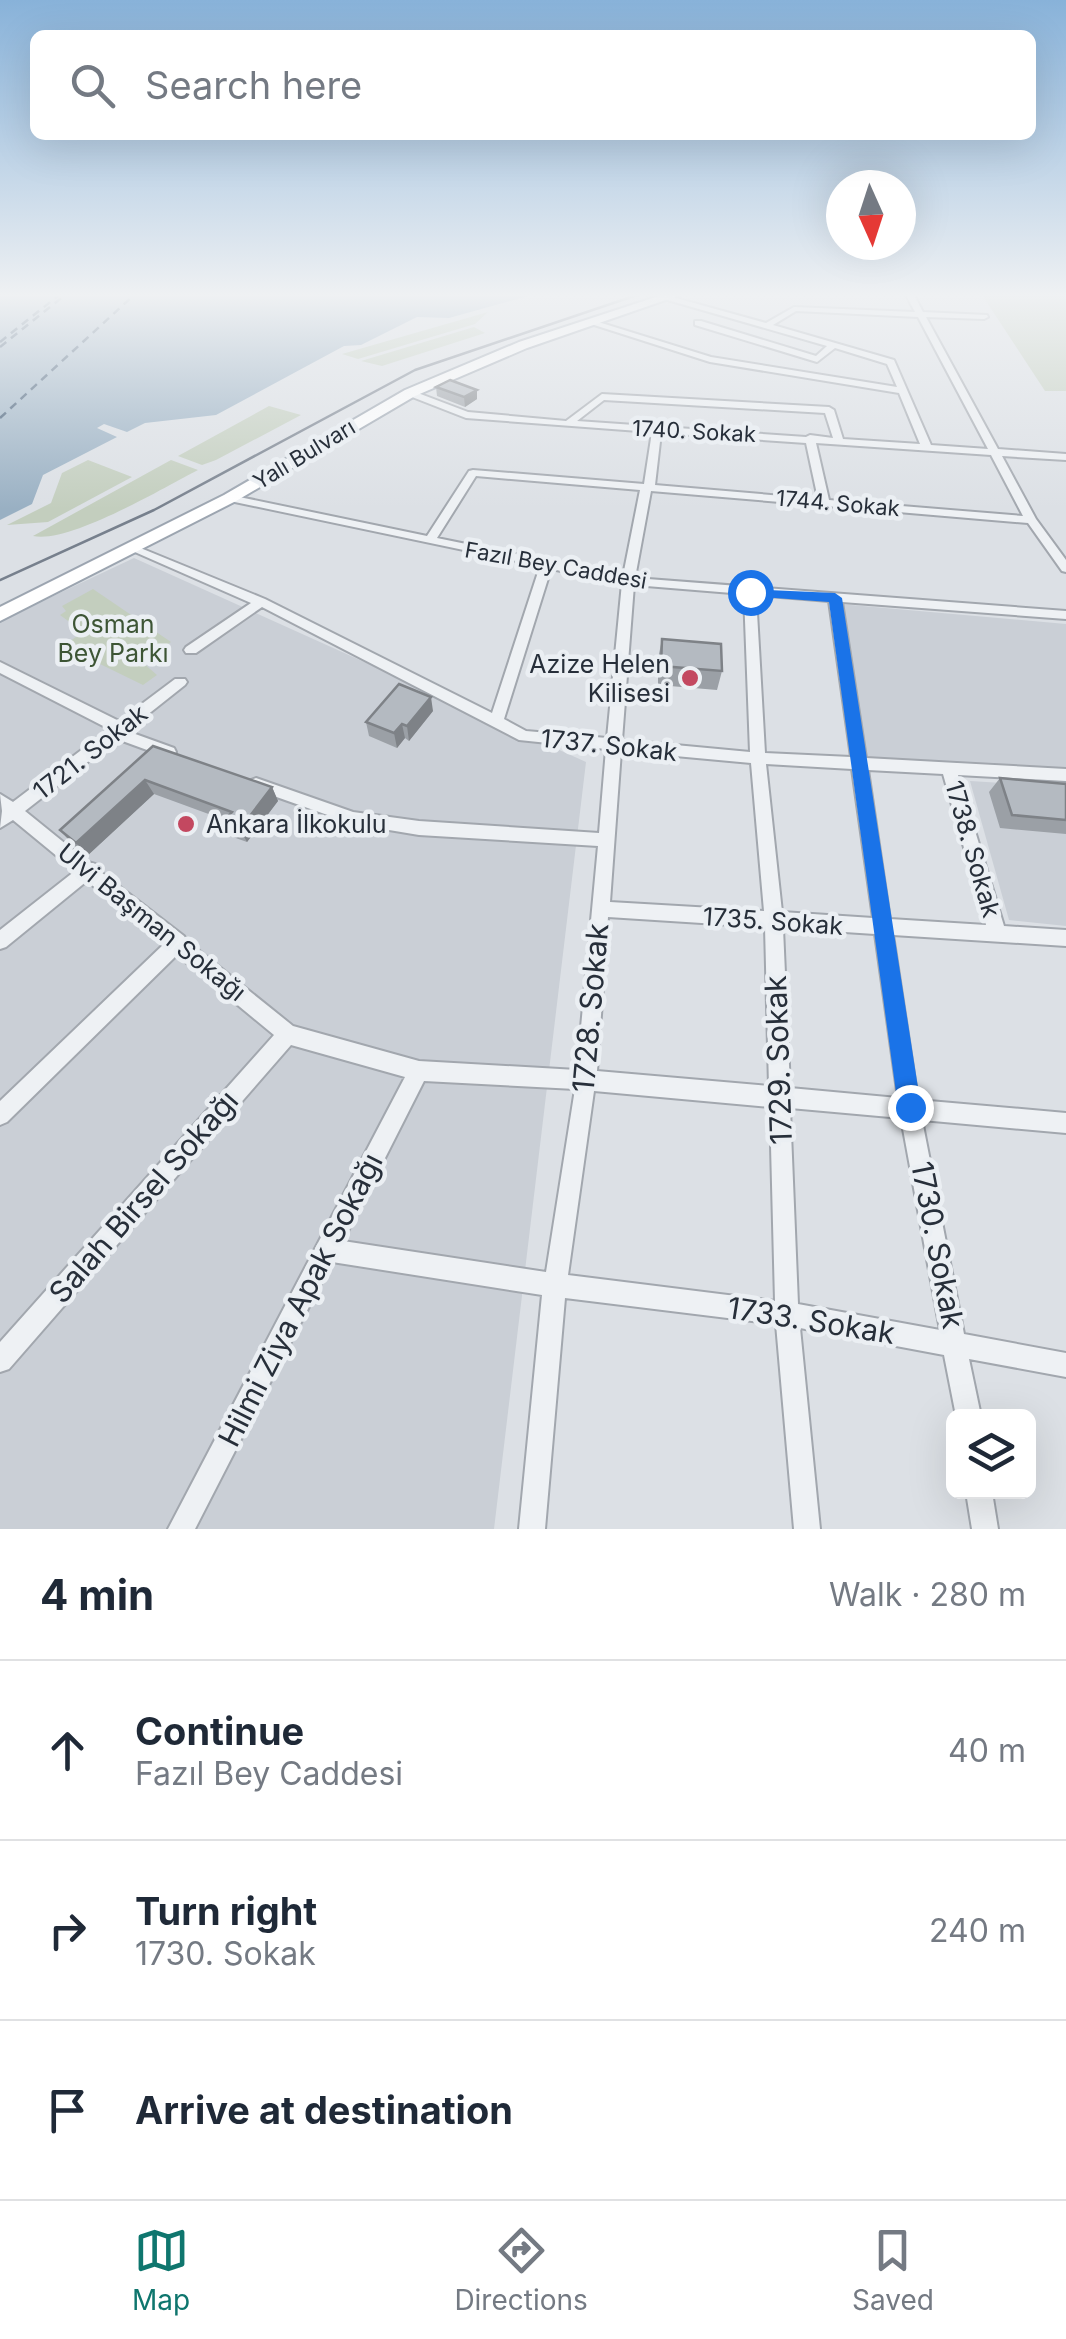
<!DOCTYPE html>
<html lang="en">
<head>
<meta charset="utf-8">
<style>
  body { margin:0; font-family:Inter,sans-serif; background:#f6f6f7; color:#1f2937 }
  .controls { position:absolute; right:30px; bottom:30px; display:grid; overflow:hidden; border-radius:15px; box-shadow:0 10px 40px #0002 }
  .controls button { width:90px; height:90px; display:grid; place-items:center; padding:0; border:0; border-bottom:2px solid #e0e1e3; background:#fff; color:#1f2937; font:50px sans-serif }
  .compass { position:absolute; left:826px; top:170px; width:90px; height:90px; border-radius:50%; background:#fff; box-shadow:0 10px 40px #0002; rotate:177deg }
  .stop { position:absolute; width:30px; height:30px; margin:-22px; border:8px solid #1a73e8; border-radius:50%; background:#fff }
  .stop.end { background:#1a73e8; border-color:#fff; box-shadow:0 2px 10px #0008 }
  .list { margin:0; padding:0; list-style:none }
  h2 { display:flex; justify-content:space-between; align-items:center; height:130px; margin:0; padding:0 40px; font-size:42px }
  h2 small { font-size:32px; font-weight:400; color:#747a83 }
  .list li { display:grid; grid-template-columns:65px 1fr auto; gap:30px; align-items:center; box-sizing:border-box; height:180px; padding:0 40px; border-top:2px solid #e0e1e3 }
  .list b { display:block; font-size:38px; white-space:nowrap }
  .list p { margin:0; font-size:32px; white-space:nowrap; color:#747a83 }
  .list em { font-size:32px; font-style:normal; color:#747a83 }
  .icon { flex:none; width:55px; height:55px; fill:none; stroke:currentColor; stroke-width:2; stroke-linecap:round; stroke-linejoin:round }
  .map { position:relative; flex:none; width:1066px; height:1529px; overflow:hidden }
  .search { position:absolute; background:#fff; box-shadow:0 10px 40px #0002; left:30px; right:30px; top:30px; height:110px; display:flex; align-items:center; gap:25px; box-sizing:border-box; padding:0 35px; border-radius:15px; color:#747a83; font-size:38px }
  .sheet { height:670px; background:#fff }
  nav { display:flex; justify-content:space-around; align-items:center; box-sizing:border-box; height:140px; border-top:2px solid #e0e1e3; background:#fff; font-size:28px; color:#747a83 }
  nav a { display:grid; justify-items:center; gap:5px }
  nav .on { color:#0f766e }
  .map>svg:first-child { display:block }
</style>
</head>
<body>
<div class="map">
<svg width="1066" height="1529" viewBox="0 0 1066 1529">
  <rect width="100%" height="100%" fill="#dce0e5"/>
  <path fill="#cacfd6" d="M 134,558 L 586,762 L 494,1529 L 0,1529 L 0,621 Z
    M 840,604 L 1066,624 L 1066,771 L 867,758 Z
    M 970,781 L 1066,787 L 1066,926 L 1009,920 Z"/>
  <path fill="#c3cebe" d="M 982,295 L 1066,295 L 1066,391 L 1045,391 Z
    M 488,312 L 475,324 L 358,359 L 342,354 Z
    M 474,327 L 485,333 L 382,366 L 361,361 Z
    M 269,406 L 301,415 L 216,460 L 202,465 L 178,456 Z
    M 88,460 L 132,477 L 48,522 L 7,525 L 51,503 L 62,473 Z
    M 171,460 L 198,470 C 163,488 69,544 33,536 Z
    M 93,589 L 171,642 L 142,662 L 157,675 L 143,685 L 63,646 L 83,632 L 60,615 L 66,611 L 62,606 Z"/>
  <path fill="#99b0c3" d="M 0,295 L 532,295 L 449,318 L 417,317 L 361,345 L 344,346 L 216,415 L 145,423 L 127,432 L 104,424 L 97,428 L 117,437 L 43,475 L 32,504 L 0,520 Z"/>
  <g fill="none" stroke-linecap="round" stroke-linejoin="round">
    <path stroke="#344f6b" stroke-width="2.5" stroke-dasharray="8 6" stroke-linecap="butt" d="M 0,342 L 59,295
      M 0,347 L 65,295
      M 0,418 L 134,295"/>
    <g stroke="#a2a7ae" stroke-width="4">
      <path id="minor" d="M 665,295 L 766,323 L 794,307 L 915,312 L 906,295 L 914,295 L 923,312 L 987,315 L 988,317 L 984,319 L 926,317 L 998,449 L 1066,454 L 1066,460 L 1002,456 L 1036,519 L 1066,560 L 1066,572 L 1062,571 L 1028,523 L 651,491 L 635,578 L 1066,611 L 1066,619 L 842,602 L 866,758 L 1066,769 L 1066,781 L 958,775 L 1004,926 L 1066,930 L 1066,946 L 893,935 L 918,1100 L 1066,1113 L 1066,1133 L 922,1120 L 964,1334 L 1066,1353 L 1066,1377 L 969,1359 L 981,1416 L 956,1416 L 944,1355 L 800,1328 L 820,1529 L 794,1529 L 776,1324 L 565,1298 L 545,1529 L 519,1529 L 542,1295 L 332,1262 L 195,1529 L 168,1529 L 405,1077 L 291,1045 L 9,1369 L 0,1372 L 0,1342 L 274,1035 L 177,955 L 7,1122 L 0,1125 L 0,1101 L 164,944 L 87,881 L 6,947 L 0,949 L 0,930 L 75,871 L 13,820 L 0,828 L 2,811 L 0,794 L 13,802 L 109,729 L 0,673 L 0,662 L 119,721 L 175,679 L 185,679 L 187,682 L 185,685 L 127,731 L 174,748 L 176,752 L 174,756 L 169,758 L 117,739 L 25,811 L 88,862 L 95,864 L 97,869 L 184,936 L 186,940 L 293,1026 L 419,1061 L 577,1070 L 598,846 L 419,835 L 353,824 L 251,788 L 248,784 L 251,780 L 256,778 L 353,812 L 419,821 L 599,833 L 606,749 L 519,740 L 262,607 L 196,653 L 186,653 L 184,650 L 186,647 L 251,603 L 128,549 L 130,547 L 138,547 L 265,599 L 492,713 L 540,566 L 230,501 L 225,498 L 230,495 L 427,536 L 469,471 L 473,470 L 644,484 L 652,432 L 466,418 L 407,395 L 407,391 L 410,390 L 468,412 L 566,421 L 602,394 L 829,407 L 834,410 L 843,439 L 920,444 L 899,393 L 710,362 L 588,323 L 595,321 L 711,357 L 897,387 L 887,364 L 835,348 L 817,362 L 695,325 L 695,321 L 701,321 L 816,356 L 827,346 L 664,299 ZM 796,311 L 918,317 L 988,449 L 931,445 L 894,360 L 773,325 ZM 604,400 L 825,413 L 833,438 L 810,435 L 806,437 L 577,421 ZM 661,433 L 806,443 L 818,499 L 655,485 ZM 816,443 L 991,455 L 1023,516 L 829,500 ZM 476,476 L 640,490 L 623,576 L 437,538 ZM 551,569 L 622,583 L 607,738 L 526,731 L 504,719 ZM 634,585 L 744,594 L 750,752 L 622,740 ZM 756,595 L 829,601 L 851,757 L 765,753 ZM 621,751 L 751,763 L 764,911 L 610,902 ZM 766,764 L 852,769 L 873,918 L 782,912 ZM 868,770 L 943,774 L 986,925 L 890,919 ZM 608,917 L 765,927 L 769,1086 L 597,1071 ZM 783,928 L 875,934 L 898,1098 L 790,1088 ZM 424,1081 L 575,1089 L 546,1272 L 343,1241 ZM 594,1091 L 770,1107 L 775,1301 L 568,1275 ZM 790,1108 L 901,1118 L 940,1330 L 798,1304 Z
        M 966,1492 L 992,1492 L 998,1529 L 972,1529 Z"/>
    </g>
    <g stroke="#9ca5b0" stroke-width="4">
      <path id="primary" d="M 662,295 L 680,295 L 527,348 L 415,396 L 236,501 L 0,621 L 0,607 L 224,495 L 405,390 L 519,342 Z"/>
    </g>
    <use href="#minor" fill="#eef1f4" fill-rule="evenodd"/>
    <use href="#primary" fill="#fff" fill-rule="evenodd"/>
    <path stroke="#77808d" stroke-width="2.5" d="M 0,580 L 154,510 L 415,370 L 637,295"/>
  </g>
  <path fill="#9ba0a6" d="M 436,387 L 477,390 L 477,399 L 465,407 L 437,396 Z
    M 662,639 L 722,671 L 717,690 L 658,685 L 658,659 Z
    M 433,711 L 409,741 L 405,738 L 397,748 L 369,736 L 366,722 Z
    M 153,746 L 272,787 L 278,801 L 247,842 L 230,836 L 223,822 L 225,820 L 154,794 L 87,856 L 72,844 L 60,830 Z
    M 1000,778 L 1066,784 L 1066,834 L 1000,828 L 989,792 Z"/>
  <path fill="#7e8287" d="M 477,390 L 477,399 L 465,407 L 464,397 Z
    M 431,697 L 433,711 L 409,741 L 407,726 Z
    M 402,724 L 405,738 L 397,748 L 394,733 Z
    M 145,780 L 154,794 L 87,856 L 76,843 Z
    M 272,787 L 278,801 L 247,842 L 240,829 Z"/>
  <path fill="#b4bac1" stroke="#7e8287" stroke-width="2.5" d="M 450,380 L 477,390 L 464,397 L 436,387 Z
    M 662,639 L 721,644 L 722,671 L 661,666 Z
    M 399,684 L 431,697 L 407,726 L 402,724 L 394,733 L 366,722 Z
    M 153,746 L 272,787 L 240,829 L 223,822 L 232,812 L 145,780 L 76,843 L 60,830 Z
    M 1000,778 L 1066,784 L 1066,820 L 1012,815 Z"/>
  <linearGradient id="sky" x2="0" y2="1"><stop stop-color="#88b2d9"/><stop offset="0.58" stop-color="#eff1f3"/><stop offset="1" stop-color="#eff1f3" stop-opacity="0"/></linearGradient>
  <rect width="1066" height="509" fill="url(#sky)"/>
  <path fill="#1a73e8" d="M 745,589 L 835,593 L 842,598 L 921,1107 L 917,1115 L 910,1118 L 902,1115 L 898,1107 L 829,602 L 750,596 L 743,592 Z"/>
  <g fill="#c34860" stroke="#ebeff3" stroke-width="4">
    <circle cx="690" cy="678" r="10"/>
    <circle cx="186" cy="824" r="10"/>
  </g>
  <g text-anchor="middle" stroke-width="9" stroke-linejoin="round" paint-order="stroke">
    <g font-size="22" fill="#272f3a" stroke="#ebeff3">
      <text transform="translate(694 431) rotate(3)" y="8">1740. Sokak</text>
      <text transform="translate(304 454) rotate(-31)" y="8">Yalı Bulvarı</text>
      <text transform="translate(838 503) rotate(5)" y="8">1744. Sokak</text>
      <text transform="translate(556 565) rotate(10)" y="8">Fazıl Bey Caddesi</text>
    </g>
    <g font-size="25" fill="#3d5535" stroke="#ebeff3">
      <text x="113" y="633">Osman<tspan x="113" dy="29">Bey Parkı</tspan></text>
    </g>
    <g font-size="25" fill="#272f3a" stroke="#ebeff3" text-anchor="end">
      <text x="670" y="673">Azize Helen<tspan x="670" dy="29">Kilisesi</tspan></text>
      <text x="206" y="833" text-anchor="start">Ankara İlkokulu</text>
    </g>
    <g font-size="25" fill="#272f3a" stroke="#ebeff3">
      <text transform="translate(609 745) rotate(6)" y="9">1737. Sokak</text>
      <text transform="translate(90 752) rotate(-38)" y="9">1721. Sokak</text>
      <text transform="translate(973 849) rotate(74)" y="9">1738. Sokak</text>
      <text transform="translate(773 921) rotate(4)" y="9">1735. Sokak</text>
      <text transform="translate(152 922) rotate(39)" y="9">Ulvi Başman Sokağı</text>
    </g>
    <g font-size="30" fill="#272f3a" stroke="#ebeff3">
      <text transform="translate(591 1008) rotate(-85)" y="10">1728. Sokak</text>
      <text transform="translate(779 1060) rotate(-92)" y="10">1729. Sokak</text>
      <text transform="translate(144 1197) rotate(-49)" y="10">Salah Birsel Sokağı</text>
      <text transform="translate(937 1245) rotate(79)" y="10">1730. Sokak</text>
      <text transform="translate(301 1300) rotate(-63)" y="10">Hilmi Ziya Apak Sokağı</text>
      <text transform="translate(811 1321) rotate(9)" y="10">1733. Sokak</text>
    </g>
  </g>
</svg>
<div class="controls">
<button><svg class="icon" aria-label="layers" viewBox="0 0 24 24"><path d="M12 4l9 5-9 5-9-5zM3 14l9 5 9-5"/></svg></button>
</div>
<svg class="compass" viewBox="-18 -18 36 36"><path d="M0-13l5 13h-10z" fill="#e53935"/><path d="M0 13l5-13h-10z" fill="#747a83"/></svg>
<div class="stop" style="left:750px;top:592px"></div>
<div class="stop end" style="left:910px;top:1107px"></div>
<div class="search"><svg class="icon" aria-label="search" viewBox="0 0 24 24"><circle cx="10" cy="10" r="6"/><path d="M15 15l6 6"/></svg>Search here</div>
</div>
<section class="sheet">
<h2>4 min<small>Walk · 280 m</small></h2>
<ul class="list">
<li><svg class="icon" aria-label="ahead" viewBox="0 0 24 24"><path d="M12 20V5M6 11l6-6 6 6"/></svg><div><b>Continue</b><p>Fazıl Bey Caddesi</p></div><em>40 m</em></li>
<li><svg class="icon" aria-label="right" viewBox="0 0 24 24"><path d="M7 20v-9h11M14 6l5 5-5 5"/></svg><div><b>Turn right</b><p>1730. Sokak</p></div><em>240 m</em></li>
<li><svg class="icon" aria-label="arrive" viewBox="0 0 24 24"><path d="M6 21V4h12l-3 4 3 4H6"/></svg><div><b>Arrive at destination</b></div></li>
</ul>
</section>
<nav>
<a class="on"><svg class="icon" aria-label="map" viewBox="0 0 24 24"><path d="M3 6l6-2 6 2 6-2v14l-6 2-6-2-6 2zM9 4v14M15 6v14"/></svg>Map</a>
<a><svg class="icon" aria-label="directions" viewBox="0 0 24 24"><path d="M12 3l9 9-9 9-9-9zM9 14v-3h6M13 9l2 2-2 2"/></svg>Directions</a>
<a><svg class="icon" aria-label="saved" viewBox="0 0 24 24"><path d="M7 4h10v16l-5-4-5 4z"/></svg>Saved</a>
</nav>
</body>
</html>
